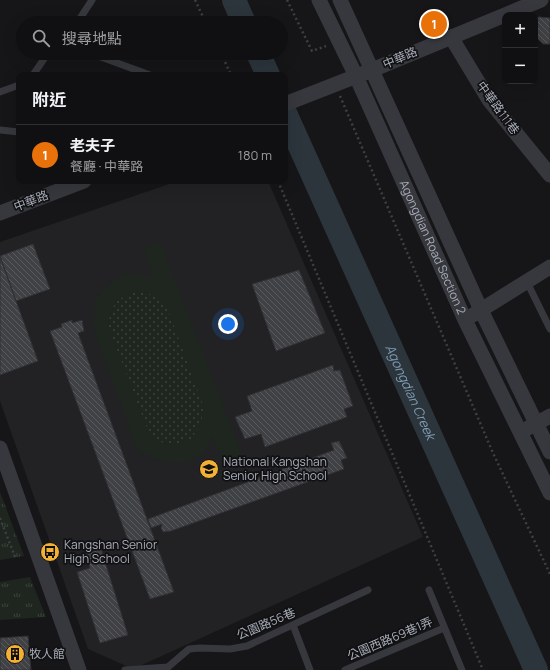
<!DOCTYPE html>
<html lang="zh-TW">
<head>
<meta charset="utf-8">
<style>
  body { margin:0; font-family:Manrope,"Noto Sans TC",sans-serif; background:#1e1e20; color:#f1f3f6 }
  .controls { position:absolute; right:12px; top:12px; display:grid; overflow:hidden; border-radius:8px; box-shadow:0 4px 16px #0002 }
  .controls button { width:36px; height:36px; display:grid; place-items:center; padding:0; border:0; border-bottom:1px solid #303032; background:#101012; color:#f1f3f6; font:20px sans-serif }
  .you { position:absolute; left:228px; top:324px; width:14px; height:14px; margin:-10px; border:3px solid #fff; border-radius:50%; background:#1a73e8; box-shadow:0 0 0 6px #1a73e833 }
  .badge { display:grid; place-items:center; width:26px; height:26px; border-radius:50%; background:#f2b134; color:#fff; font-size:13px; font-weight:700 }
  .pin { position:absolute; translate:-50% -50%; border:2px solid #fff; box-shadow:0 1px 4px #0006 }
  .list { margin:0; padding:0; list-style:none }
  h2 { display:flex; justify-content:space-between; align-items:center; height:52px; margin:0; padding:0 16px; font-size:17px }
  h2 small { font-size:13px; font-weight:400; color:#9c9d9f }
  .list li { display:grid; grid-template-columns:26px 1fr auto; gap:12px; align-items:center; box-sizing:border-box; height:60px; padding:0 16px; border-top:1px solid #303032 }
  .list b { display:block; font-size:15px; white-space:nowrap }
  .list p { margin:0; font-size:13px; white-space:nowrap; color:#9c9d9f }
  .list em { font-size:13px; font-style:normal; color:#9c9d9f }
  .icon { flex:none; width:22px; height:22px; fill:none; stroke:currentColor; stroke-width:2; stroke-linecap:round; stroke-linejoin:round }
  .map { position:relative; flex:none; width:550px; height:670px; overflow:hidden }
  .search { position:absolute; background:#101012; box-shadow:0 4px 16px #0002; left:16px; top:16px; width:272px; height:44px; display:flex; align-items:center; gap:10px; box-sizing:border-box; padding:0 14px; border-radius:22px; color:#9c9d9f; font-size:15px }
  .panel { position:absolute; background:#101012; box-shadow:0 4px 16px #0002; left:16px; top:72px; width:272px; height:112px; border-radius:8px }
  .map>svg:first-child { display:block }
</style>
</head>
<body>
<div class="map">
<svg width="550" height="670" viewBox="0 0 550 670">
  <defs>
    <pattern id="grass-dots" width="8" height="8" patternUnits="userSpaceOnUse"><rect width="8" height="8" fill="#1e261f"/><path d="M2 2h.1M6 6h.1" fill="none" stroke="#3c433d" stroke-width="1.8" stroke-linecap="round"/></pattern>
    <pattern id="park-tufts" width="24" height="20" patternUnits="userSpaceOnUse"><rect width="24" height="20" fill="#1e261f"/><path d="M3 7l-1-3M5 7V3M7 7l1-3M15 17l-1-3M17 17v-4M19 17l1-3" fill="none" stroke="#3c433d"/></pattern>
    <pattern id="building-back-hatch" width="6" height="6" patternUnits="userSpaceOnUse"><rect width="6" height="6" fill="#404145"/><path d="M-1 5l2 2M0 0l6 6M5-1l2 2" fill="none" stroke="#595a5e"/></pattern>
  </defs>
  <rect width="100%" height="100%" fill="#161618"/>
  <path fill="#222225" d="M 178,181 L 268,181 L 423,537 L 133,669 L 88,649 L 0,401 L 0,242 Z"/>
  <path fill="url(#grass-dots)" d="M 133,292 L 148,293 L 166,304 L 204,407 L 201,425 L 191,439 L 177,444 L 163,443 L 154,438 L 146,426 L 108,326 C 111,306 114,300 133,292 Z"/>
  <path fill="url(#park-tufts)" d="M 0,492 L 24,556 L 0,560 Z
    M 30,577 L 46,617 L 0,620 L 0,582 Z"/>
  <path fill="#1e261f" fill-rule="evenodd" d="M 160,242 L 243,458 L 225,465 L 213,437 C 211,440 210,445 207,448 C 205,451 201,453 198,456 C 178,470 155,461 137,449 L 93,327 L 96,300 L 105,288 L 124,274 L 139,274 L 154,277 L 144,249 ZM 133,292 L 148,293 L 166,304 L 204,407 L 201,425 L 191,439 L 177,444 L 163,443 L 154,438 L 146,426 L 108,326 C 111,306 114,300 133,292 Z"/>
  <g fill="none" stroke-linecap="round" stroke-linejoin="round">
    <g stroke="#2c353c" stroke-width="24">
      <path d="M 234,0 L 244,23"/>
      <path d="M 258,53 L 268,75"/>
      <path id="s1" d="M 285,113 L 536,670"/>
    </g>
  </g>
  <path fill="url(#building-back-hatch)" stroke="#303034" d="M 539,17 L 550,18 L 550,44 L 543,44 L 535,36 L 535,18 Z
    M 33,244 L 50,289 L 16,301 L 0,256 Z
    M 0,257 L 38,361 L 0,375 Z
    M 299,270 L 325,333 L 276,351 L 252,284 Z
    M 72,320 L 72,323 L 82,320 L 84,331 L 78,333 L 174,592 L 150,599 L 50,331 L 62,327 L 61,324 Z
    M 333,365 L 334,371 L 340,370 L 353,406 L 344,409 L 347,417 L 265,447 L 261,434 L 245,439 L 235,417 L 252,411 L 247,396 Z
    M 339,441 L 347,458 L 341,460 L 344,469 L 171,531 L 163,532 L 161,528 L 162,524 L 151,528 L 148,519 L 334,450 L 331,443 Z
    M 101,549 L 128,635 L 100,643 L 77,572 L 90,568 L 86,553 Z
    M 28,636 L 31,670 L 0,670 L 0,638 Z"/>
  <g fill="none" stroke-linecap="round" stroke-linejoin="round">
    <path stroke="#3d3f44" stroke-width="2.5" stroke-dasharray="2 3" stroke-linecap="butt" d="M 195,0 L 206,23
      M 287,0 L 312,51 L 326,46
      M 221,53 L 231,75
      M 340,96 L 493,453 L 550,574
      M 278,181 L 483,670
      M 0,518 L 15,557"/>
    <path stroke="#37383d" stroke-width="7" d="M 77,23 L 92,0
      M 90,53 L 150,75
      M 33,75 L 48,53
      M 0,92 L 19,85
      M 0,130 L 19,132
      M 527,282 L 550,329
      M 429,590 L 462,670
      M 293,625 L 310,670
      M 125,670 L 168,667 L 189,649 L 200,648 L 230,649 L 247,646 L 368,590
      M 345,670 L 444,628"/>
    <g stroke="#37383d" stroke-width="15">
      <path id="s2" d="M 319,0 L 356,76 L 465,320 L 550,493"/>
      <path d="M 340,0 L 481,310 L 550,452"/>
      <path d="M 451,37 L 489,100 L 550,175"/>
      <path d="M 285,104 L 372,70 L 541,0"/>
      <path d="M 0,213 L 84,181"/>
      <path d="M 473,315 L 550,267"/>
      <path d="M 528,428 L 550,416"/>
      <path d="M 0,448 L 79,670"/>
    </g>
  </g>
  <defs>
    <g id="school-disc" transform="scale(1)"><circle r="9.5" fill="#f2b134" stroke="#111113"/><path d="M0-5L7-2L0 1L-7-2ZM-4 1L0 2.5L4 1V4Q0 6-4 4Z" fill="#111"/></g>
    <g id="bus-disc" transform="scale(1)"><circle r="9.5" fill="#f2b134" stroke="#111113"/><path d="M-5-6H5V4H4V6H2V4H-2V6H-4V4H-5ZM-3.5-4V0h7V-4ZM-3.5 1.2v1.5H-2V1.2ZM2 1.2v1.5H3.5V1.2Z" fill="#111"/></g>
    <g id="building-disc" transform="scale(1)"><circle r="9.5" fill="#f2b134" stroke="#111113"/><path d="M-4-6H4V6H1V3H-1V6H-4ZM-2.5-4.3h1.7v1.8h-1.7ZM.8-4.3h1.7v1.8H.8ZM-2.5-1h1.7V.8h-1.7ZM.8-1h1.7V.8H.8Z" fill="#111"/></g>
  </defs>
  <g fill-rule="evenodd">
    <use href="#school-disc" x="209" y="469"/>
    <use href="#bus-disc" x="50" y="552"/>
    <use href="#building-disc" x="15" y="654"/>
  </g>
  <g text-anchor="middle" stroke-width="3.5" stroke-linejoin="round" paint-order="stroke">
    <g font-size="12" fill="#a8adb8" stroke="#111113">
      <text transform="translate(400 58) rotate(-23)" y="4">中華路</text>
      <text transform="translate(498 108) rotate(54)" y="4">中華路111巷</text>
      <text transform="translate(31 201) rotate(-21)" y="4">中華路</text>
      <text dy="4" stroke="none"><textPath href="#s2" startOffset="272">Agongdian Road Section 2</textPath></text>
      <text transform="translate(266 624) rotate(-23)" y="4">公園路56巷</text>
      <text transform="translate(390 639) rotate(-23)" y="4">公園西路69巷1弄</text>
    </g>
    <g font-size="12" fill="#a8adb8" stroke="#111113" text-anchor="start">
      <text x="223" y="466">National Kangshan<tspan x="223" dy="14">Senior High School</tspan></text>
      <text x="64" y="549">Kangshan Senior<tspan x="64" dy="14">High School</tspan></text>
      <text x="29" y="658">牧人館</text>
    </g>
    <g font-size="13" font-style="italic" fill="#7f9bb3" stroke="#111113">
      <text dy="5" stroke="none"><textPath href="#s1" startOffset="306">Agongdian Creek</textPath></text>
    </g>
  </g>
</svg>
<div class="controls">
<button>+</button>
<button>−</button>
</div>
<div class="you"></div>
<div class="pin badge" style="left:434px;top:24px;background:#e8710a">1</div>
<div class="search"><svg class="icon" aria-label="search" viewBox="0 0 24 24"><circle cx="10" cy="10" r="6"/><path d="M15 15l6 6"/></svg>搜尋地點</div>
<section class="panel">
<h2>附近<small></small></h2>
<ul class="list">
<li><span class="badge" style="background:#e8710a">1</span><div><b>老夫子</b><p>餐廳 · 中華路</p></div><em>180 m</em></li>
</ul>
</section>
</div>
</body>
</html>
